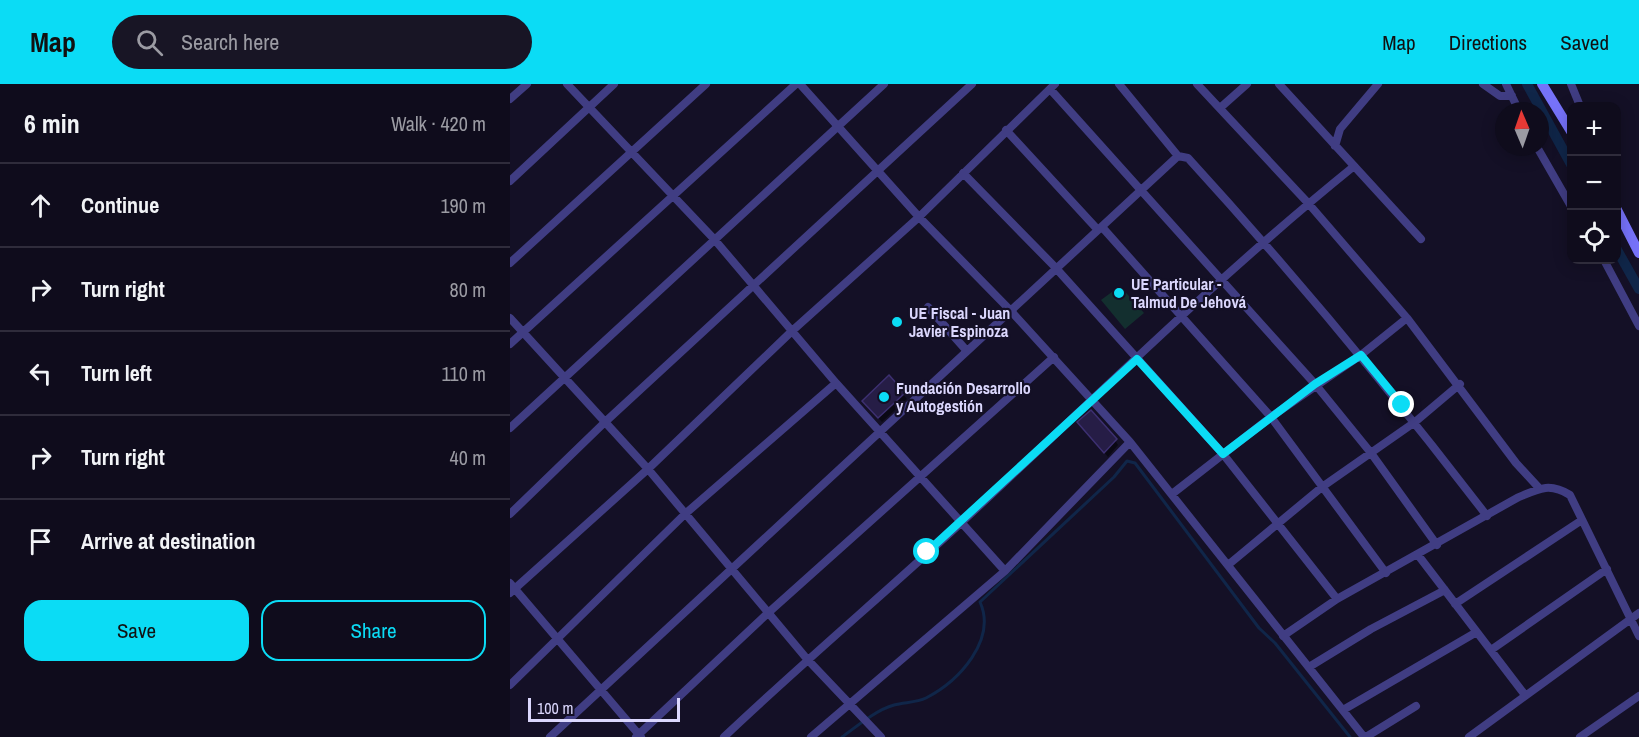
<!DOCTYPE html>
<html lang="en">
<head>
<meta charset="utf-8">
<style>
  body { margin:0; font-family:"Archivo Narrow",sans-serif; background:#181525; color:#f1f3f6 }
  .controls { position:absolute; right:18px; top:18px; display:grid; overflow:hidden; border-radius:12px; box-shadow:0 3px 15px #0003 }
  .controls button { width:54px; height:54px; display:grid; place-items:center; padding:0; border:0; border-bottom:2px solid #2f2c3b; background:#0f0c1c; color:#f1f3f6; font:30px sans-serif }
  .compass { position:absolute; left:985px; top:18px; width:54px; height:54px; border-radius:50%; background:#0f0c1c; box-shadow:0 3px 15px #0003; rotate:358deg }
  .scale { position:absolute; left:18px; bottom:15px; width:152px; box-sizing:border-box; padding-left:6px; border:3px solid #dbd7fd; border-top:0; font-size:16px; line-height:21px; white-space:nowrap; color:#dbd7fd; -webkit-text-stroke:4px #141026; paint-order:stroke }
  .stop { position:absolute; width:18px; height:18px; margin:-14px; border:4px solid #0bdcf5; border-radius:50%; background:#fff }
  .stop.end { background:#0bdcf5; border-color:#fff; box-shadow:0 2px 6px #0008 }
  .list { margin:0; padding:0; list-style:none }
  h2 { display:flex; justify-content:space-between; align-items:center; height:78px; margin:0; padding:0 24px; font-size:26px }
  h2 small { font-size:20px; font-weight:400; color:#9b9ba3 }
  .list li { display:grid; grid-template-columns:39px 1fr auto; gap:18px; align-items:center; box-sizing:border-box; height:84px; padding:0 24px; border-top:2px solid #2f2c3b }
  .list b { display:block; font-size:22px; white-space:nowrap }
  .list em { font-size:20px; font-style:normal; color:#9b9ba3 }
  .actions { display:flex; gap:12px; padding:18px 24px }
  .actions a { flex:1; padding:14px 0; border:2px solid #0bdcf5; border-radius:18px; text-align:center; font-size:21px; color:#0bdcf5 }
  .actions .main { background:#0bdcf5; color:#111 }
  .icon { flex:none; width:33px; height:33px; fill:none; stroke:currentColor; stroke-width:2; stroke-linecap:round; stroke-linejoin:round }
  .map { position:relative; flex:none; width:1129px; height:653px; overflow:hidden }
  header { display:flex; align-items:center; gap:36px; box-sizing:border-box; height:84px; padding:0 30px; background:#0bdcf5; color:#111 }
  header strong { font-size:28px }
  nav { display:flex; gap:33px; margin-inline-start:auto; font-size:21px }
  .search { width:420px; height:54px; background:#181525; display:flex; align-items:center; gap:15px; box-sizing:border-box; padding:0 21px; border-radius:33px; color:#9b9ba3; font-size:22px }
  main { display:flex }
  aside { flex:1; background:#0f0c1c }
  .map>svg:first-child { display:block }
</style>
</head>
<body>
<header>
<strong>Map</strong>
<div class="search"><svg class="icon" aria-label="search" viewBox="0 0 24 24"><circle cx="10" cy="10" r="6"/><path d="M15 15l6 6"/></svg>Search here</div>
<nav><a>Map</a><a>Directions</a><a>Saved</a></nav>
</header>
<main>
<aside>
<h2>6 min<small>Walk · 420 m</small></h2>
<ul class="list">
<li><svg class="icon" aria-label="ahead" viewBox="0 0 24 24"><path d="M12 20V5M6 11l6-6 6 6"/></svg><div><b>Continue</b></div><em>190 m</em></li>
<li><svg class="icon" aria-label="right" viewBox="0 0 24 24"><path d="M7 20v-9h11M14 6l5 5-5 5"/></svg><div><b>Turn right</b></div><em>80 m</em></li>
<li><svg class="icon" aria-label="left" viewBox="0 0 24 24"><path d="M17 20v-9H6M10 6l-5 5 5 5"/></svg><div><b>Turn left</b></div><em>110 m</em></li>
<li><svg class="icon" aria-label="right" viewBox="0 0 24 24"><path d="M7 20v-9h11M14 6l5 5-5 5"/></svg><div><b>Turn right</b></div><em>40 m</em></li>
<li><svg class="icon" aria-label="arrive" viewBox="0 0 24 24"><path d="M6 21V4h12l-3 4 3 4H6"/></svg><div><b>Arrive at destination</b></div></li>
</ul>
<div class="actions"><a class="main">Save</a><a>Share</a></div>
</aside>
<div class="map">
<svg width="1129" height="653" viewBox="0 0 1129 653">
  <rect width="100%" height="100%" fill="#141026"/>
  <path fill="#132f2f" d="M 610,202 L 634,229 L 615,245 L 591,216 Z"/>
  <path fill="#0007" d="M 379,293 L 397,315 L 372,338 L 357,322 Z
    M 569,339 L 605,356 L 608,361 L 598,373 Z"/>
  <g fill="none" stroke-linecap="round" stroke-linejoin="round">
    <path stroke="#102649" stroke-width="3" d="M 332,653 C 347,642 366,626 384,621 C 394,618 406,619 416,614 C 449,597 487,556 470,518 L 604,393 L 617,377 L 625,379 L 749,544 L 765,559 L 840,653"/>
    <path stroke="#102649" stroke-width="10" d="M 1017,0 L 1062,82
      M 1106,164 L 1129,205"/>
  </g>
  <path fill="#261d46" stroke="#3d3071" stroke-width="1.5" d="M 379,291 L 395,309 L 368,334 L 352,317 Z
    M 581,326 L 607,355 L 594,369 L 567,338 Z"/>
  <g fill="none" stroke-linecap="round" stroke-linejoin="round">
    <path stroke="#403d83" stroke-width="8" d="M 57,0 L 204,155 L 326,299 L 495,487
      M 290,0 L 409,133 L 500,226 L 620,358 L 854,653
      M 609,0 L 668,72
      M 687,0 L 798,119 L 897,234 L 1006,379 L 1029,404
      M 769,0 L 911,155
      M 973,0 L 990,12 L 1002,12
      M 996,0 L 1009,27
      M 1061,0 L 1070,22
      M 540,5 L 805,300 L 861,369 L 927,461
      M 0,15 L 17,0
      M 710,24 L 737,0
      M 496,46 L 588,146
      M 825,62 L 830,45 L 868,0
      M 1027,63 L 1062,124
      M 453,89 L 544,182 L 713,370 L 827,515
      M 0,97 L 104,0
      M 592,143 L 761,333 L 876,489
      M 1094,176 L 1129,242
      M 0,179 L 196,0
      M 418,223 L 456,266
      M 0,234 L 138,385 L 297,575 L 371,653
      M 0,260 L 286,0
      M 0,344 L 374,0
      M 662,410 L 761,333 L 851,271 L 897,234
      M 0,430 L 94,339 L 462,0
      M 908,471 L 1015,611
      M 718,481 L 812,403 L 905,338 L 950,300
      M 0,499 L 131,653
      M 0,509 L 138,385 L 282,247 L 409,133 L 545,0
      M 945,520 L 1072,436
      M 773,552 L 827,515 L 1007,414 C 1028,405 1039,398 1060,411 L 1129,552
      M 981,566 L 1097,485
      M 799,583 L 861,545 L 935,506
      M 0,601 L 175,430 L 326,299
      M 833,626 L 965,549
      M 40,653 L 668,72 L 678,74 C 783,189 882,308 977,432
      M 126,653 L 258,529 L 544,273
      M 214,653 C 292,579 374,510 453,437 C 582,317 707,193 843,83
      M 301,653 L 495,487 L 620,358
      M 856,653 L 906,622
      M 959,653 L 1129,529
      M 1070,653 L 1129,612"/>
    <path stroke="#7672f9" stroke-width="10" d="M 1032,0 L 1062,49
      M 1106,124 L 1129,169"/>
  </g>
  <g fill="none" stroke-linecap="round" stroke-linejoin="round">
    <path stroke="#0bdcf5" stroke-width="8" d="M 417,468 L 627,275 L 713,370 L 805,300 L 851,271 L 892,321"/>
  </g>
  <g fill="#0bdcf5" stroke="#141026" stroke-width="2">
    <circle cx="609" cy="209" r="6"/>
    <circle cx="387" cy="238" r="6"/>
    <circle cx="374" cy="313" r="6"/>
  </g>
  <g text-anchor="middle" stroke-width="4.5" stroke-linejoin="round" paint-order="stroke">
    <g font-size="16" font-weight="bold" fill="#dbd7fd" stroke="#141026" text-anchor="start">
      <text x="621" y="206">UE Particular -<tspan x="621" dy="18">Talmud De Jehová</tspan></text>
      <text x="399" y="235">UE Fiscal - Juan<tspan x="399" dy="18">Javier Espinoza</tspan></text>
      <text x="386" y="310">Fundación Desarrollo<tspan x="386" dy="18">y Autogestión</tspan></text>
    </g>
  </g>
</svg>
<div class="controls">
<button>+</button>
<button>−</button>
<button><svg class="icon" aria-label="locate" viewBox="0 0 24 24"><circle cx="12" cy="12" r="6"/><path d="M12 2v4M12 18v4M2 12h4M18 12h4"/></svg></button>
</div>
<svg class="compass" viewBox="-18 -18 36 36"><path d="M0-13l5 13h-10z" fill="#e53935"/><path d="M0 13l5-13h-10z" fill="#9b9ba3"/></svg>
<div class="scale">100 m</div>
<div class="stop" style="left:417px;top:468px"></div>
<div class="stop end" style="left:892px;top:321px"></div>
</div>
</main>
</body>
</html>
